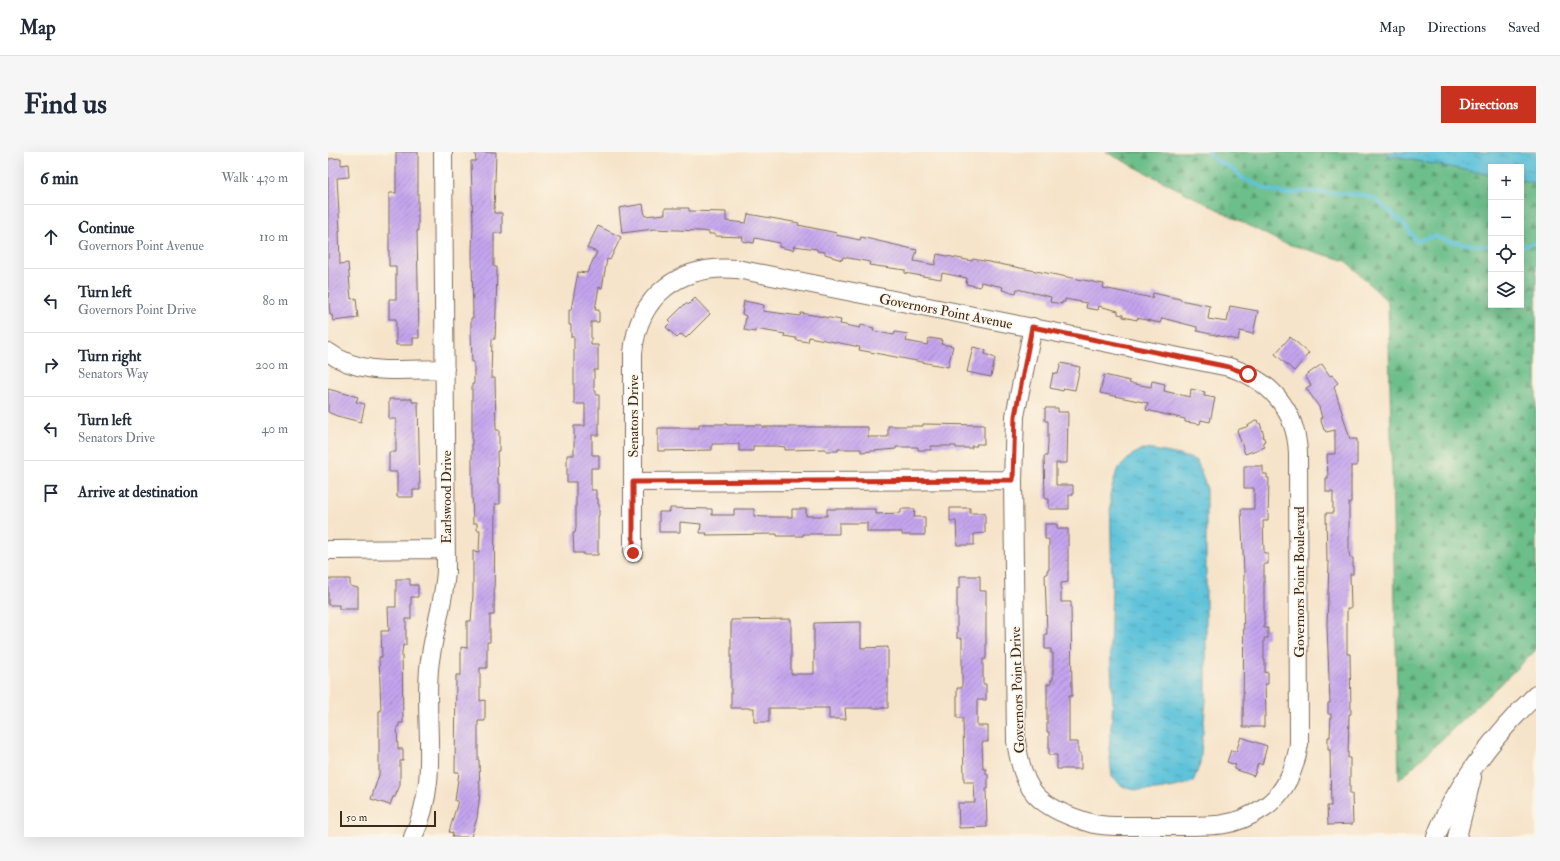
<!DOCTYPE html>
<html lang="en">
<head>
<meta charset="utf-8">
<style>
  body { margin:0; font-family:"IM FELL Double Pica",serif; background:#f6f6f7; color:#1f2937 }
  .controls { position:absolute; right:12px; top:12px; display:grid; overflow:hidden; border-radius:0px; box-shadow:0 4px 16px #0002 }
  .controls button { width:36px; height:36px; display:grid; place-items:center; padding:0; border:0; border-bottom:1px solid #e0e1e3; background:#fff; color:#1f2937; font:20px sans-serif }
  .scale { position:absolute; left:12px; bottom:10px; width:96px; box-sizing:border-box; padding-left:4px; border:2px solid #3b2a1e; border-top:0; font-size:11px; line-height:14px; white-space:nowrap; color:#3b2a1e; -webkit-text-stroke:3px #fcf5e5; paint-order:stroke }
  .stop { position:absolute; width:12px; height:12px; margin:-9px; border:3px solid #c8321e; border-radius:50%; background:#fff }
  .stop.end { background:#c8321e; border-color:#fff; box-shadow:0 1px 4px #0008 }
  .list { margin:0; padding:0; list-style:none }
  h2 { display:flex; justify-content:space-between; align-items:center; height:52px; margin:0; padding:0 16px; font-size:17px }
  h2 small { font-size:13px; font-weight:400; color:#747a83 }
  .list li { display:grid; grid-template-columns:26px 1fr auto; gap:12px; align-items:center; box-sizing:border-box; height:64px; padding:0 16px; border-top:1px solid #e0e1e3 }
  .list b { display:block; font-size:15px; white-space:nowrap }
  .list p { margin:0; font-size:13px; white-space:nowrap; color:#747a83 }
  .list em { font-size:13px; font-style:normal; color:#747a83 }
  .icon { flex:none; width:22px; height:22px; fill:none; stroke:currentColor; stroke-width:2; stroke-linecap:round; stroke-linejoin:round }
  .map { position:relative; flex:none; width:1208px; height:685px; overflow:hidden; border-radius:0px }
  header { display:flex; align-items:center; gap:24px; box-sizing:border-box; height:56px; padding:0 20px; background:#fff; border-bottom:1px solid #e0e1e3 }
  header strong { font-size:19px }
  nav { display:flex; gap:22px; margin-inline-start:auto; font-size:14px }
  .intro { display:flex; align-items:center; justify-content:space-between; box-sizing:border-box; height:96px; padding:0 24px }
  h1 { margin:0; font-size:28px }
  .button { padding:10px 18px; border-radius:0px; background:#c8321e; color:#fff; font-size:14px; font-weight:700 }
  main { display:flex; gap:24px; padding:0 24px }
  aside { flex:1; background:#fff; border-radius:0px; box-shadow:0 4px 16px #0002 }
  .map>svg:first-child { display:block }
</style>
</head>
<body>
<header>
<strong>Map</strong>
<nav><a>Map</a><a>Directions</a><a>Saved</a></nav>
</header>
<div class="intro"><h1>Find us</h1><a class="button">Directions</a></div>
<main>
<aside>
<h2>6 min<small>Walk · 430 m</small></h2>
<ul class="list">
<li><svg class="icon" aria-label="ahead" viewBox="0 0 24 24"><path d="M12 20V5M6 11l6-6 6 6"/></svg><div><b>Continue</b><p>Governors Point Avenue</p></div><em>110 m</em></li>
<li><svg class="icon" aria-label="left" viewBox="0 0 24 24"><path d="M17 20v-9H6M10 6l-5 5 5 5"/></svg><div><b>Turn left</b><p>Governors Point Drive</p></div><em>80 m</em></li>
<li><svg class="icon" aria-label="right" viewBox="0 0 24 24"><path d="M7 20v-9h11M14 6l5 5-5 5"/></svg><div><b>Turn right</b><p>Senators Way</p></div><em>200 m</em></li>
<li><svg class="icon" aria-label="left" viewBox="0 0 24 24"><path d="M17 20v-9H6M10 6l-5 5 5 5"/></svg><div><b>Turn left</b><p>Senators Drive</p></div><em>40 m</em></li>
<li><svg class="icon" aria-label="arrive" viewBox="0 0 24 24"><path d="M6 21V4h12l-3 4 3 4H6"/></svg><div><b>Arrive at destination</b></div></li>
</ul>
</aside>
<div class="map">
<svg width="1208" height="685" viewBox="0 0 1208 685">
  <defs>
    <pattern id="forest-firs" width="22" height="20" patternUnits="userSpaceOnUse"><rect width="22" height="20" fill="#6cbe8a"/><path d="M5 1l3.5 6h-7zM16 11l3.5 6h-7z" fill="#5a9b70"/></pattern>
    <pattern id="water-ripples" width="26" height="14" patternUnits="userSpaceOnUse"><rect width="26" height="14" fill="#5dc2da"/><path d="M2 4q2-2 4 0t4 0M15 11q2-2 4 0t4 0" fill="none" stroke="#4e9eb0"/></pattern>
    <pattern id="building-hatch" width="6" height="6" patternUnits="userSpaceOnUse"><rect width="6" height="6" fill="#c4a4ee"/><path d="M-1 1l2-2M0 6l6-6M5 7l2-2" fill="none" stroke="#a086c0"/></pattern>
  </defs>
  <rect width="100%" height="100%" fill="#fcf5e5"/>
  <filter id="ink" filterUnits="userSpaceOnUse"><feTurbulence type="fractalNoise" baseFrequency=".025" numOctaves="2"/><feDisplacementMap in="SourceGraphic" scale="8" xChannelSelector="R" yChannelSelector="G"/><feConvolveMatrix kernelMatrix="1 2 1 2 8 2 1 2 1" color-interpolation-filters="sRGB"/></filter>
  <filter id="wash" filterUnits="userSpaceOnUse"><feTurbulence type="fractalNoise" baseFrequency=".012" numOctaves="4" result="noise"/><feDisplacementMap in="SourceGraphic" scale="16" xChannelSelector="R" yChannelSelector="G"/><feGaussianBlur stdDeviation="0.9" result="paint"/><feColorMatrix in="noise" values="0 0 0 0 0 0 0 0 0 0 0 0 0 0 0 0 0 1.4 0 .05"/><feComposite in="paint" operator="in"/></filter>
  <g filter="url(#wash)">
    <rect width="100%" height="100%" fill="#f6e4ca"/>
    <path fill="url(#forest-firs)" stroke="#547454" d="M 778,0 L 1068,0 L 1163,22 L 1163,153 L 1193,153 L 1193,28 L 1208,30 L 1208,498 L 1071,628 L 1060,150 L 1018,109 L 953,90 Z"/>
    <path fill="url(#water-ripples)" stroke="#4c767c" d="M 1056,0 L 1208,0 L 1208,31 L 1193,28 L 1193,15 L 1163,15 L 1163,23 L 1062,4 Z
      M 815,297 C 834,299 851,302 869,309 L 878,334 L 878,548 L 872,612 L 865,630 C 846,636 818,642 799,636 C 794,635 788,628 784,625 L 781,597 L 785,552 L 782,494 L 784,436 L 782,343 L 789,318 L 804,303 Z"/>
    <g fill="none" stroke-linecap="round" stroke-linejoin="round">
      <path stroke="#5dc2da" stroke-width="4" d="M 880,0 L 887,8 L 903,16 L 916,27 L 941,38 L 959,42 L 979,39 L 1035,43 L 1047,47 L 1076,72 L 1088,89 L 1107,84 C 1125,92 1143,93 1163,94
        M 1193,94 L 1208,91"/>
    </g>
    <g id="blocks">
      <path fill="url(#building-hatch)" d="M 68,0 L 90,0 L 90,79 L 89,79 L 91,186 L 85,186 L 85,193 L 68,193 L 68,167 L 61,167 L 61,147 L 68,147 L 68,114 L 61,114 L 61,41 L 68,41 Z
        M 147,0 L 168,0 L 166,61 L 174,61 L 174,81 L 166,81 L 166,115 L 169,115 L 168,160 L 167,187 L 164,187 L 163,226 L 167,226 L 168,278 L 171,278 L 171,299 L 169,299 L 170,332 L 172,332 L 172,352 L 167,352 L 166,463 L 162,463 L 162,490 L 159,490 L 159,516 L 152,516 L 152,549 L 157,548 L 157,569 L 150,569 L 150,608 L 151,608 L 152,641 L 149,666 L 143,685 L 124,685 L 125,681 L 121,680 L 130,649 L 127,649 L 131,620 L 127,620 L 128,523 L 133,523 L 133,495 L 139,496 L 139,469 L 143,469 L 145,443 L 145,399 L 151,400 L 152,378 L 149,378 L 149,371 L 145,371 L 144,343 L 144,232 L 146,232 L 146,210 L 144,210 L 143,178 L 143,166 L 145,166 L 144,99 L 145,74 L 143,9 L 148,9 Z
        M 13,6 L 13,13 L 20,12 L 21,25 L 9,26 L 12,79 L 11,79 L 12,112 L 20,111 L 23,147 L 28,146 L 30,166 L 5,169 L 4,163 L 2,163 L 0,136 L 0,7 Z
        M 315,52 L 317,64 L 337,62 L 337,56 L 361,56 L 361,59 L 398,60 L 398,69 L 418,71 L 420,62 L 471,71 L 470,73 L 509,81 L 508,83 L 532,88 L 533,85 L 589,98 L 586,109 L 607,113 L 609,102 L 644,109 L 645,107 L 776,132 L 775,136 L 824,146 L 825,141 L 852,147 L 852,148 L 882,154 L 880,167 L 899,170 L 902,154 L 930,159 L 925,182 L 912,179 L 910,188 L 869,179 L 869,175 L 834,166 L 832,171 L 809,166 L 809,168 L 795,165 L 795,163 L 790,162 L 790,159 L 771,154 L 770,158 L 758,156 L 759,151 L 737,147 L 737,150 L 734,150 L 734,152 L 722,150 L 723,145 L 689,137 L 688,141 L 674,138 L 675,135 L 653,130 L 652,135 L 638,132 L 639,126 L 614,121 L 613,127 L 588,123 L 577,121 L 577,118 L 541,113 L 542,110 L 515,105 L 514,108 L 504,105 L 504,104 L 497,102 L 497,100 L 489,99 L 489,97 L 466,94 L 465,98 L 451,95 L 452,91 L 427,86 L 426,91 L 414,89 L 415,85 L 387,84 L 387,82 L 381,82 L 381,80 L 372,79 L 326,77 L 294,81 L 291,56 Z
        M 270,74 L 293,85 L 282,108 L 279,107 L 274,136 L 271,135 L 267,158 L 271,158 L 271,170 L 263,170 L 263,193 L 270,193 L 270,218 L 266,218 L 266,239 L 268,239 L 268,243 L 271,243 L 271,283 L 264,283 L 264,303 L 271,303 L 271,316 L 263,316 L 263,338 L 268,338 L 268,346 L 270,346 L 270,352 L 271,352 L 271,364 L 270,364 L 270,403 L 256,403 L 256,401 L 246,401 L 245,381 L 247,381 L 248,376 L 248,330 L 239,330 L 239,303 L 246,303 L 246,274 L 257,274 L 257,252 L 246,252 L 246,185 L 243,185 L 243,173 L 241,173 L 241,158 L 243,158 L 250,120 L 259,121 L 269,100 L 259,96 Z
        M 367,146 L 382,162 L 358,186 L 353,182 L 349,186 L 338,175 L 343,170 L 341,168 L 358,151 L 360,153 Z
        M 416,149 L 436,153 L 435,159 L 472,164 L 473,161 L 513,168 L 512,172 L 532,176 L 533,173 L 546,176 L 545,179 L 566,183 L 567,180 L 580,182 L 578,189 L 599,193 L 601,186 L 614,188 L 613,192 L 625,194 L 620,215 L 531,198 L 532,195 L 481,185 L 480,190 L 468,188 L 468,186 L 456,184 L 457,182 L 427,177 L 427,180 L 416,178 L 418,164 L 414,162 Z
        M 962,185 L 981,201 L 966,219 L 947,202 Z
        M 645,195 L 658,198 L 657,202 L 667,206 L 663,225 L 639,220 Z
        M 733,211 L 752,215 L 747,238 L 736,236 L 735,239 L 722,236 L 725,221 L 730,222 Z
        M 994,212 L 1002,224 L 1004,223 L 1010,231 L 1006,234 L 1022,287 L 1029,287 L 1029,314 L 1023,314 L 1023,350 L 1021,350 L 1021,400 L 1022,406 L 1025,406 L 1025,422 L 1022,422 L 1023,456 L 1019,456 L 1019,502 L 1022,502 L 1023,562 L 1021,562 L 1020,606 L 1022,606 L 1022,642 L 1024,642 L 1025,672 L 1000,673 L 999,654 L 1003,654 L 1002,598 L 1000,598 L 1000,585 L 1002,585 L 1003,562 L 1000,562 L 1000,551 L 1002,551 L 999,474 L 1001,410 L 999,410 L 998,361 L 1005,361 L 1005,340 L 998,340 L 998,326 L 1000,326 L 999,302 L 1007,302 L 1007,278 L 998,280 L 997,278 L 996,278 L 992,266 L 994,266 L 991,255 L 978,236 L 983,233 L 977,224 Z
        M 776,223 L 802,229 L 801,231 L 823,235 L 824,229 L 837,232 L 836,239 L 862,245 L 863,237 L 877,240 L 876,244 L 887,246 L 882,270 L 873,268 L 872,272 L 857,270 L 857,267 L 818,258 L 820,251 L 772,241 Z
        M 0,237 L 30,245 L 28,250 L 37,252 L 33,270 L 9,264 L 0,260 Z
        M 61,247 L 84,247 L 84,250 L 90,250 L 92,338 L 85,338 L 85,345 L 69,345 L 69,320 L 61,320 L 61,300 L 68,300 L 68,267 L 61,267 Z
        M 717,256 L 730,256 L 730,260 L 740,260 L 739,311 L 728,311 L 728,333 L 745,333 L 745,343 L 741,343 L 741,357 L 721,357 L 721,347 L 717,347 L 716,304 L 719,304 L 720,292 L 720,269 L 717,269 Z
        M 929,268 L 930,271 L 932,271 L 936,284 L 935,284 L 937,289 L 935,290 L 937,295 L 917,302 L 909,278 L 918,275 Z
        M 371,272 L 399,272 L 399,273 L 434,273 L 434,275 L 540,275 L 540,285 L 560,285 L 560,274 L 595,274 L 595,272 L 656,273 L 656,292 L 648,292 L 649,294 L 643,294 L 644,296 L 628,296 L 628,294 L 603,294 L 603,298 L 590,298 L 590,295 L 568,295 L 568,297 L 533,300 L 533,297 L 510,297 L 510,299 L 498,299 L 498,297 L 457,298 L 457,295 L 449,294 L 425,294 L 425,299 L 411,299 L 411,292 L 384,292 L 384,298 L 330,299 L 330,276 L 371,276 Z
        M 916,314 L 935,314 L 935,322 L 939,322 L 939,326 L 941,326 L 940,369 L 935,369 L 936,401 L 940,401 L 940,412 L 936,412 L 936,476 L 940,476 L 940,486 L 936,486 L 936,508 L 937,508 L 937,521 L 940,520 L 940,532 L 937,532 L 938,564 L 936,564 L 936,575 L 915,575 L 916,420 L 913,357 L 926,357 L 926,336 L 916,336 Z
        M 342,356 L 384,357 L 384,363 L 406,363 L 406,357 L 426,357 L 426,364 L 436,365 L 464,365 L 464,357 L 478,357 L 478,364 L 499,364 L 499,357 L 548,357 L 548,362 L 573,361 L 573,357 L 587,357 L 586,365 L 597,365 L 597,383 L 574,383 L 574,380 L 539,380 L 539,371 L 511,371 L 511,382 L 475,382 L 475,384 L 449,384 L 449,382 L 378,383 L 379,381 L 372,381 L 373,372 L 352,370 L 352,380 L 331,380 L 331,360 L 342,360 Z
        M 622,356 L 642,356 L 642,361 L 657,361 L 657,381 L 646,382 L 646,393 L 629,393 L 628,369 L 622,369 Z
        M 717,372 L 729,372 L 729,377 L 740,377 L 740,430 L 733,431 L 733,450 L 743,450 L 744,544 L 741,544 L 741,590 L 750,590 L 750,601 L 753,601 L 753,617 L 729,617 L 729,603 L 721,603 L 721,580 L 719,580 L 719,532 L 723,532 L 723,528 L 725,528 L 725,501 L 723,501 L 723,497 L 717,497 L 717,482 L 719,482 L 717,422 L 719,422 L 719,418 L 721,418 L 721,387 L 717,387 Z
        M 632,424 L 652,424 L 652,439 L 658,439 L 658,507 L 655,507 L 655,532 L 658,532 L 658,548 L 649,548 L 649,574 L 660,574 L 660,590 L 654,590 L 655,617 L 658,617 L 658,622 L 660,622 L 660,637 L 658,637 L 659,675 L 631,676 L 630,651 L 647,651 L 646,630 L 636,630 L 635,566 L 629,566 L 629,536 L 634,536 L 634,486 L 629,486 L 629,436 L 632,436 Z
        M 0,427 L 22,427 L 22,434 L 30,436 L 30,457 L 11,457 L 11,453 L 0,453 Z
        M 68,427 L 82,427 L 82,433 L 90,433 L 90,445 L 83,445 L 83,467 L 78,467 L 78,493 L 75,493 L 74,500 L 75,571 L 71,571 L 71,574 L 69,575 L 70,597 L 75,597 L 75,609 L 72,609 L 72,633 L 67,645 L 65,645 L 62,653 L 43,647 L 51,623 L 51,559 L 53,559 L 51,505 L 54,505 L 53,479 L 61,479 L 60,455 L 68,455 Z
        M 463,467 L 463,522 L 486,522 L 486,471 L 533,470 L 533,496 L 560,495 L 560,556 L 517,556 L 518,567 L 501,567 L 501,556 L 441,556 L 441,570 L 426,570 L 426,556 L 403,556 L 403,468 Z
        M 913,585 L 939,594 L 934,613 L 930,611 L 926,624 L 906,617 L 908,613 L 899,610 L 903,598 L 908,600 Z"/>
    </g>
  </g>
  <g filter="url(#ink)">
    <use href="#blocks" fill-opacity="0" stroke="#7c6b5a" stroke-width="1"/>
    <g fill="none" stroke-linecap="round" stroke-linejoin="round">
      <g stroke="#7c6b5a" stroke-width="20">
        <path id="minor" d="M 0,200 C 33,225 78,217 117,217
          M 305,330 L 685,328
          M 0,398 L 118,397
          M 305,401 L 305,201 C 310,143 352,112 409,117 L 901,215 C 942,228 968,257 970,301 L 971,592 C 967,617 957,642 935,656 C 923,664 911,670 896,672 C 887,674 876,673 866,674 C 848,674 830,674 812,674 C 797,674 781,675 766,672 C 748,667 727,660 712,647 C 696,634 691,608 688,589 L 685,328 L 687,264 L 705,175
          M 85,685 C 112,628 96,576 101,517 C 104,484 116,452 118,419 L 115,0
          M 1108,685 C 1127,633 1168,581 1208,543
          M 1129,685 L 1144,625"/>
      </g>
      <use href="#minor" stroke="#fff" stroke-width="18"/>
    </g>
  </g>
  <g fill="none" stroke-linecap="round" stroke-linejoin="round" filter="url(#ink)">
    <path stroke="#c8321e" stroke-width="5" d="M 305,401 L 305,330 L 685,328 L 687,264 L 704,175 L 901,215 L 920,222"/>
  </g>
  <g text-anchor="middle" stroke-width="3" stroke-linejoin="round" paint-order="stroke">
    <g font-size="14" fill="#3b2a1e" stroke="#fcf5e5">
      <text transform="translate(618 159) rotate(11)" y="5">Governors Point Avenue</text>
      <text transform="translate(305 264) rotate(-90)" y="5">Senators Drive</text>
      <text transform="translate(118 345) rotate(-90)" y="5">Earlswood Drive</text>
      <text transform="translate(971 430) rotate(-90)" y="5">Governors Point Boulevard</text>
      <text transform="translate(689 538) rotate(-92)" y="5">Governors Point Drive</text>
    </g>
  </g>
</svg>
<div class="controls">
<button>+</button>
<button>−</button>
<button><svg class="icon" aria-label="locate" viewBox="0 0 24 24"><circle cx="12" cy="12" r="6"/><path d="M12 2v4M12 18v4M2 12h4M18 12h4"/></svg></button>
<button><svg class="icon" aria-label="layers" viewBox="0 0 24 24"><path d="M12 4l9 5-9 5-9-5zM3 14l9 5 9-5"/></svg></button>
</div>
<div class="scale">50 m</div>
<div class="stop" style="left:920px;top:222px"></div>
<div class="stop end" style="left:305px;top:401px"></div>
</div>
</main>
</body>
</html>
